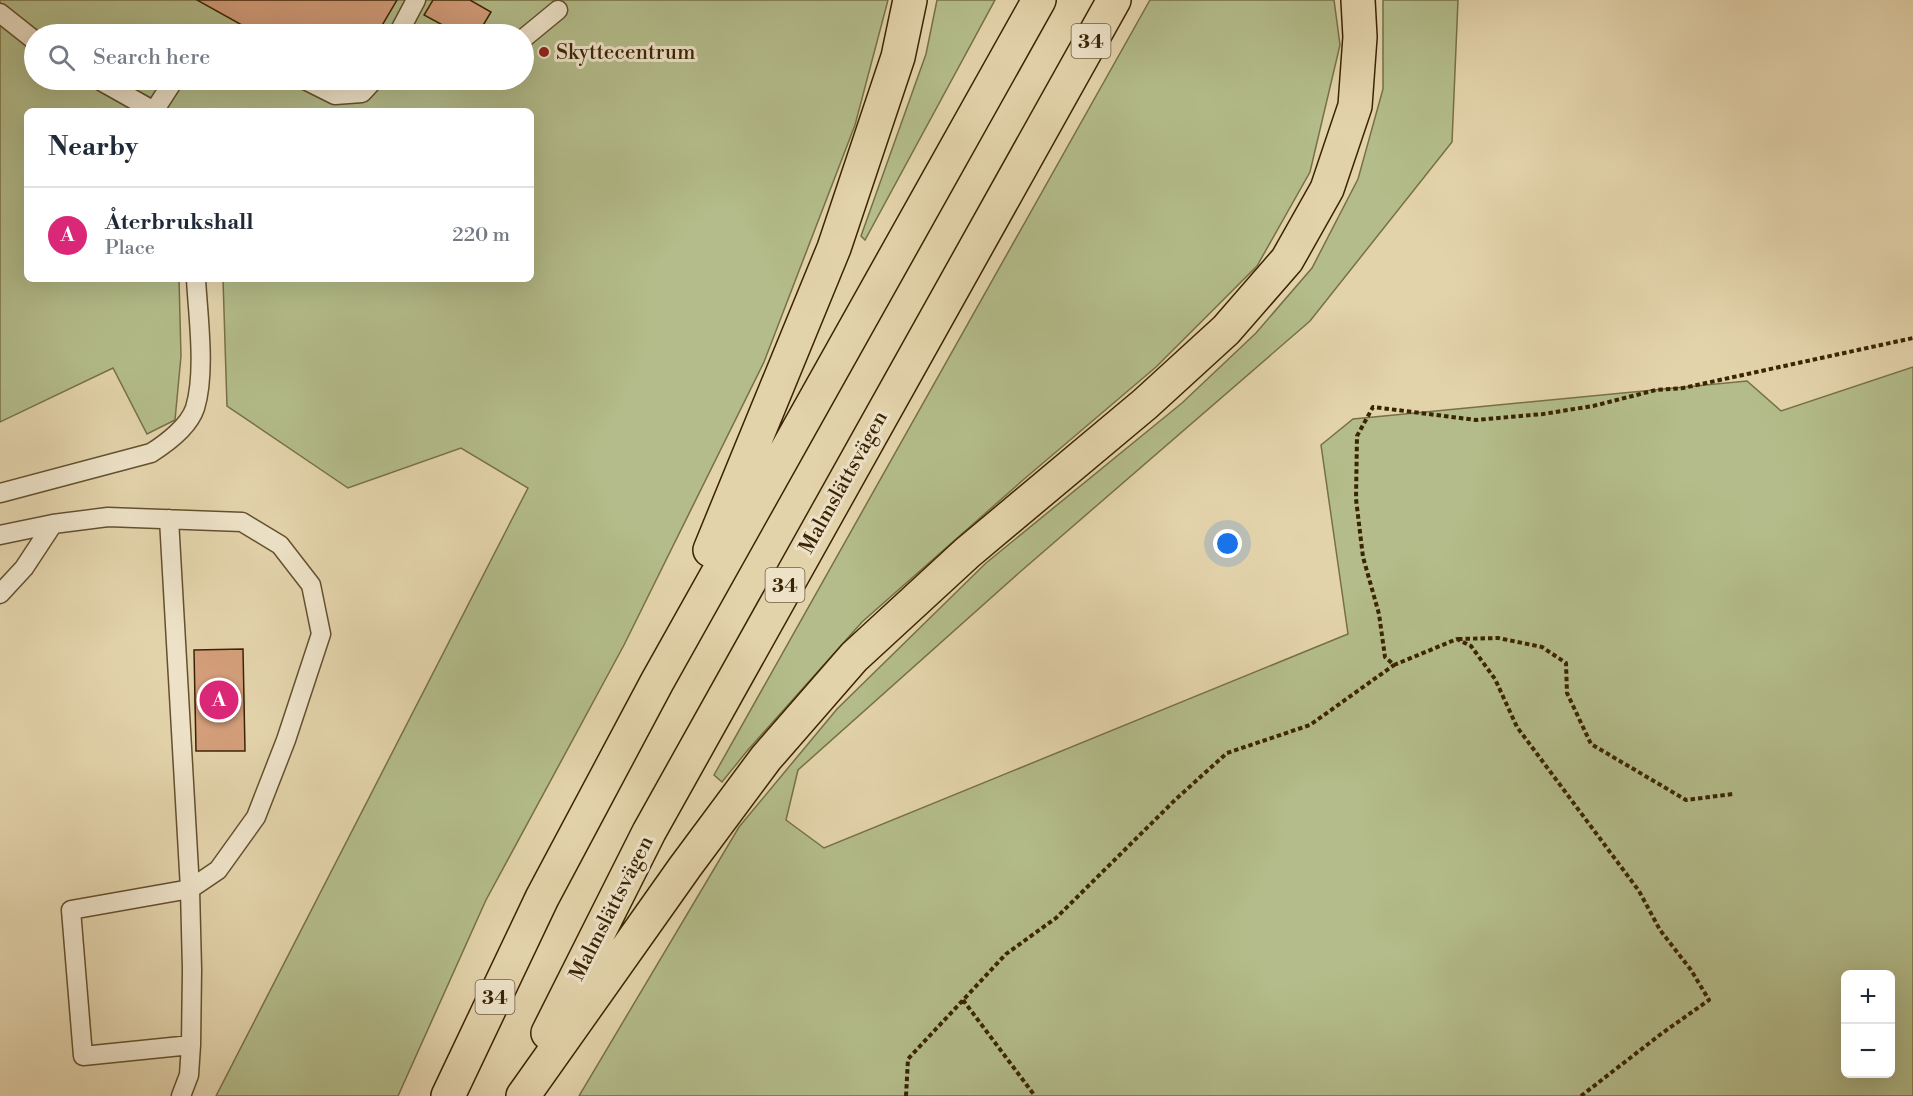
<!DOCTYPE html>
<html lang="en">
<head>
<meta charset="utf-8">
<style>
  body { margin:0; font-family:"Libre Bodoni",serif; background:#f6f6f7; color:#1f2937 }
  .controls { position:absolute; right:18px; bottom:18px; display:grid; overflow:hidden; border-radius:9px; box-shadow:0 6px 24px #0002 }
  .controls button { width:54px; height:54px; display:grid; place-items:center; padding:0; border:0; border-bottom:2px solid #e0e1e3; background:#fff; color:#1f2937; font:30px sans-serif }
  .you { position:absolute; left:1228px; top:544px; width:21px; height:21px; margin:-15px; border:4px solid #fff; border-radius:50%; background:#1a73e8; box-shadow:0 0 0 9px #1a73e833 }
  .badge { display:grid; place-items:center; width:39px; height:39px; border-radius:50%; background:#db2777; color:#fff; font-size:20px; font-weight:700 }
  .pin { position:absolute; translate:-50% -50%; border:3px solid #fff; box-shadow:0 2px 6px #0006 }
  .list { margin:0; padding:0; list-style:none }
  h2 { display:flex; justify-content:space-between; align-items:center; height:78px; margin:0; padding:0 24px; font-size:26px }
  h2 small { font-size:20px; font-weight:400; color:#747a83 }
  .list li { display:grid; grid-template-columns:39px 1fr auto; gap:18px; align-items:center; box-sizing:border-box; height:96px; padding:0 24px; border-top:2px solid #e0e1e3 }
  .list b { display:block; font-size:22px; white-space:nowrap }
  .list p { margin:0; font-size:20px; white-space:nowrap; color:#747a83 }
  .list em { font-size:20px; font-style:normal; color:#747a83 }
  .icon { flex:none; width:33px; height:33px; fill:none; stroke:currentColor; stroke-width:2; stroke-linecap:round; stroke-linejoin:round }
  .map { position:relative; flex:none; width:1913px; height:1096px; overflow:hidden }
  .search { position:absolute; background:#fff; box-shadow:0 6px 24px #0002; left:24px; top:24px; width:510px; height:66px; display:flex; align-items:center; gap:15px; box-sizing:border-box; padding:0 21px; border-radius:33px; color:#747a83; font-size:22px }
  .panel { position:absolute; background:#fff; box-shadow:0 6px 24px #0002; left:24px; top:108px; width:510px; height:174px; border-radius:9px }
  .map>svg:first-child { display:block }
</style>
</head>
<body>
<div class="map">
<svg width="1913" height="1096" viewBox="0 0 1913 1096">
  <rect width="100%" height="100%" fill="#e3d3ab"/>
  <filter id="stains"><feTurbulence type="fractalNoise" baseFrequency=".00333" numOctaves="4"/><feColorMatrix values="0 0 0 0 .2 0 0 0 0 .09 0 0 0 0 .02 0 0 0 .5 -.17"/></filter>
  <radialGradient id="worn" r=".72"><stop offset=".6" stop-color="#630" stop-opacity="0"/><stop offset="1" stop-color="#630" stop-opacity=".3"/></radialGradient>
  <path fill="#b3bc8a" stroke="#777047" stroke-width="1.5" fill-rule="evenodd" d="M 0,0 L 888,0 L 855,125 L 764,362 L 624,645 L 486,900 L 398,1096 L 216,1096 L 528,488 L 461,448 L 348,488 L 227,406 L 223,279 L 531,279 L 531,111 L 27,111 L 27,279 L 179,279 L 181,356 L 175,420 L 147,434 L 113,368 L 0,422 ZM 34,34 L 524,34 L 524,80 L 34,80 Z
    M 937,0 L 995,0 L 865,240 L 861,236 L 926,54 Z
    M 1150,0 L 1334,0 L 1340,45 L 1310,172 L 1257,266 L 1156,367 L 1023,480 L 862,622 L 747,751 L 722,782 L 714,775 Z
    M 1383,0 L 1458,0 L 1452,142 L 1310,321 L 1020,572 L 798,770 L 786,820 L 824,848 L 1348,634 L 1321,445 L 1353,419 L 1747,381 L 1781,411 L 1913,367 L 1913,1096 L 579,1096 L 739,827 L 837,709 L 986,563 L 1182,403 L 1256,333 L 1312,268 L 1358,179 L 1383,89 ZM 1846,974 L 1890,974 L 1890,1074 L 1846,1074 Z"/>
  <path fill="#d49e7b" stroke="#3b2404" stroke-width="1.5" d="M 197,0 L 397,0 L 377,34 L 258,34 Z
    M 433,0 L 470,0 L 491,12 L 478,34 L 459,34 L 424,15 Z
    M 243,649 L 245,751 L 196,751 L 194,650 Z"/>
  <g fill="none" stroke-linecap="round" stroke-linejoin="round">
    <g stroke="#65502e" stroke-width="21">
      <path id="lane" d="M 0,13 L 34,40
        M 398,34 L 416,0
        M 524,38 L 558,10
        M 99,80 L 154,111
        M 305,80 L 335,95 L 362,93 L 374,80
        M 154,111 L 174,80
        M 0,493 L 151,453 C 167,443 189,426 195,408 C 206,372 198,316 196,279
        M 169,519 L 190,889 L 192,970 L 191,1045 L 189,1075 L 181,1096
        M 0,535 L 53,524 L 108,517 L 242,522 L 280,545 L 311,585 L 321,634 L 286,740 L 256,817 L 218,870 L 190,889 L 71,910 L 83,1056 L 191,1045
        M 0,594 L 24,568 L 53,524"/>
    </g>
    <g stroke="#3b2404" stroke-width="36">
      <path id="highway" d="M 710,550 L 834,248 L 898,57 L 910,0
        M 548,1033 L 649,832 L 1114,0
        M 448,1096 L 542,898 L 657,682 L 1039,0
        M 523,1096 L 685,867 L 766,758 L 854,657 L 967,553 L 1145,404 L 1226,330 L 1287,260 L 1327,189 L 1355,106 L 1360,37 L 1358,0"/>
    </g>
    <path stroke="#3b2404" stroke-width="4" stroke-dasharray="4.5 3" stroke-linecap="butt" d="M 1458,639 L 1498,638 L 1542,647 L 1566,663 L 1567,693 L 1591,744 L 1686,800 L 1733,794
      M 963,1000 L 1035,1096
      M 906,1096 L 908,1059 L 1006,954 L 1056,918 L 1176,799 L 1227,753 L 1310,725 L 1394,665
      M 1581,1096 L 1661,1034 L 1709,1000 L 1691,970 L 1660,930 L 1639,891 L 1517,727 L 1495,679 L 1471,646 L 1457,639 L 1394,665 L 1385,657 L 1379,614 L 1363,557 L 1356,499 L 1357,436 L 1373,407 L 1476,420 L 1543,414 L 1593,406 L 1656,390 L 1683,388 L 1913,338"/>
    <use href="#lane" stroke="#ede2c8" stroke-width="18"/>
    <use href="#highway" stroke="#e3d3ab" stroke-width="33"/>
  </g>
  <circle fill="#8f2418" stroke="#ede2c8" stroke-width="2" cx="544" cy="52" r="6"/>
  <g text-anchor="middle" stroke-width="6" stroke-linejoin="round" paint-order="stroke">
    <g fill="#ede2c8" stroke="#705d3f" stroke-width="1.5">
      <rect x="1071.5" y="24" width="39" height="34" rx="4.5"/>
      <rect x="765.5" y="568" width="39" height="34" rx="4.5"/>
      <rect x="475.5" y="980" width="39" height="34" rx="4.5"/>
    </g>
    <g font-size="20" font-weight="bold" fill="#3b2404">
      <text x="1091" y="48">34</text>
      <text x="785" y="592">34</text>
      <text x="495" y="1004">34</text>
    </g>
    <g font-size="21" fill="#3b2404" stroke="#ede2c8" text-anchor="start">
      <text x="556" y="59">Skyttecentrum</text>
    </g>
    <g font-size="21" fill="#3b2404" stroke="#ede2c8">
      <text transform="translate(843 482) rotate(-61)" y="7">Malmslättsvägen</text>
      <text transform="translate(611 908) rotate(-63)" y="7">Malmslättsvägen</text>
    </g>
  </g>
  <rect width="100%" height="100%" filter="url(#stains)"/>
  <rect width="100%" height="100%" fill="url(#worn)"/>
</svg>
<div class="controls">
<button>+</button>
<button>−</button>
</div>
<div class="you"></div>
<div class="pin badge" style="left:219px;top:700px">A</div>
<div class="search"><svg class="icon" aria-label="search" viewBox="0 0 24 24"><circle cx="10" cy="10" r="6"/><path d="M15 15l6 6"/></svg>Search here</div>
<section class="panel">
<h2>Nearby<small></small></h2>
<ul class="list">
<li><span class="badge">A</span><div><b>Återbrukshall</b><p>Place</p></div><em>220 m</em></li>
</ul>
</section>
</div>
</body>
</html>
